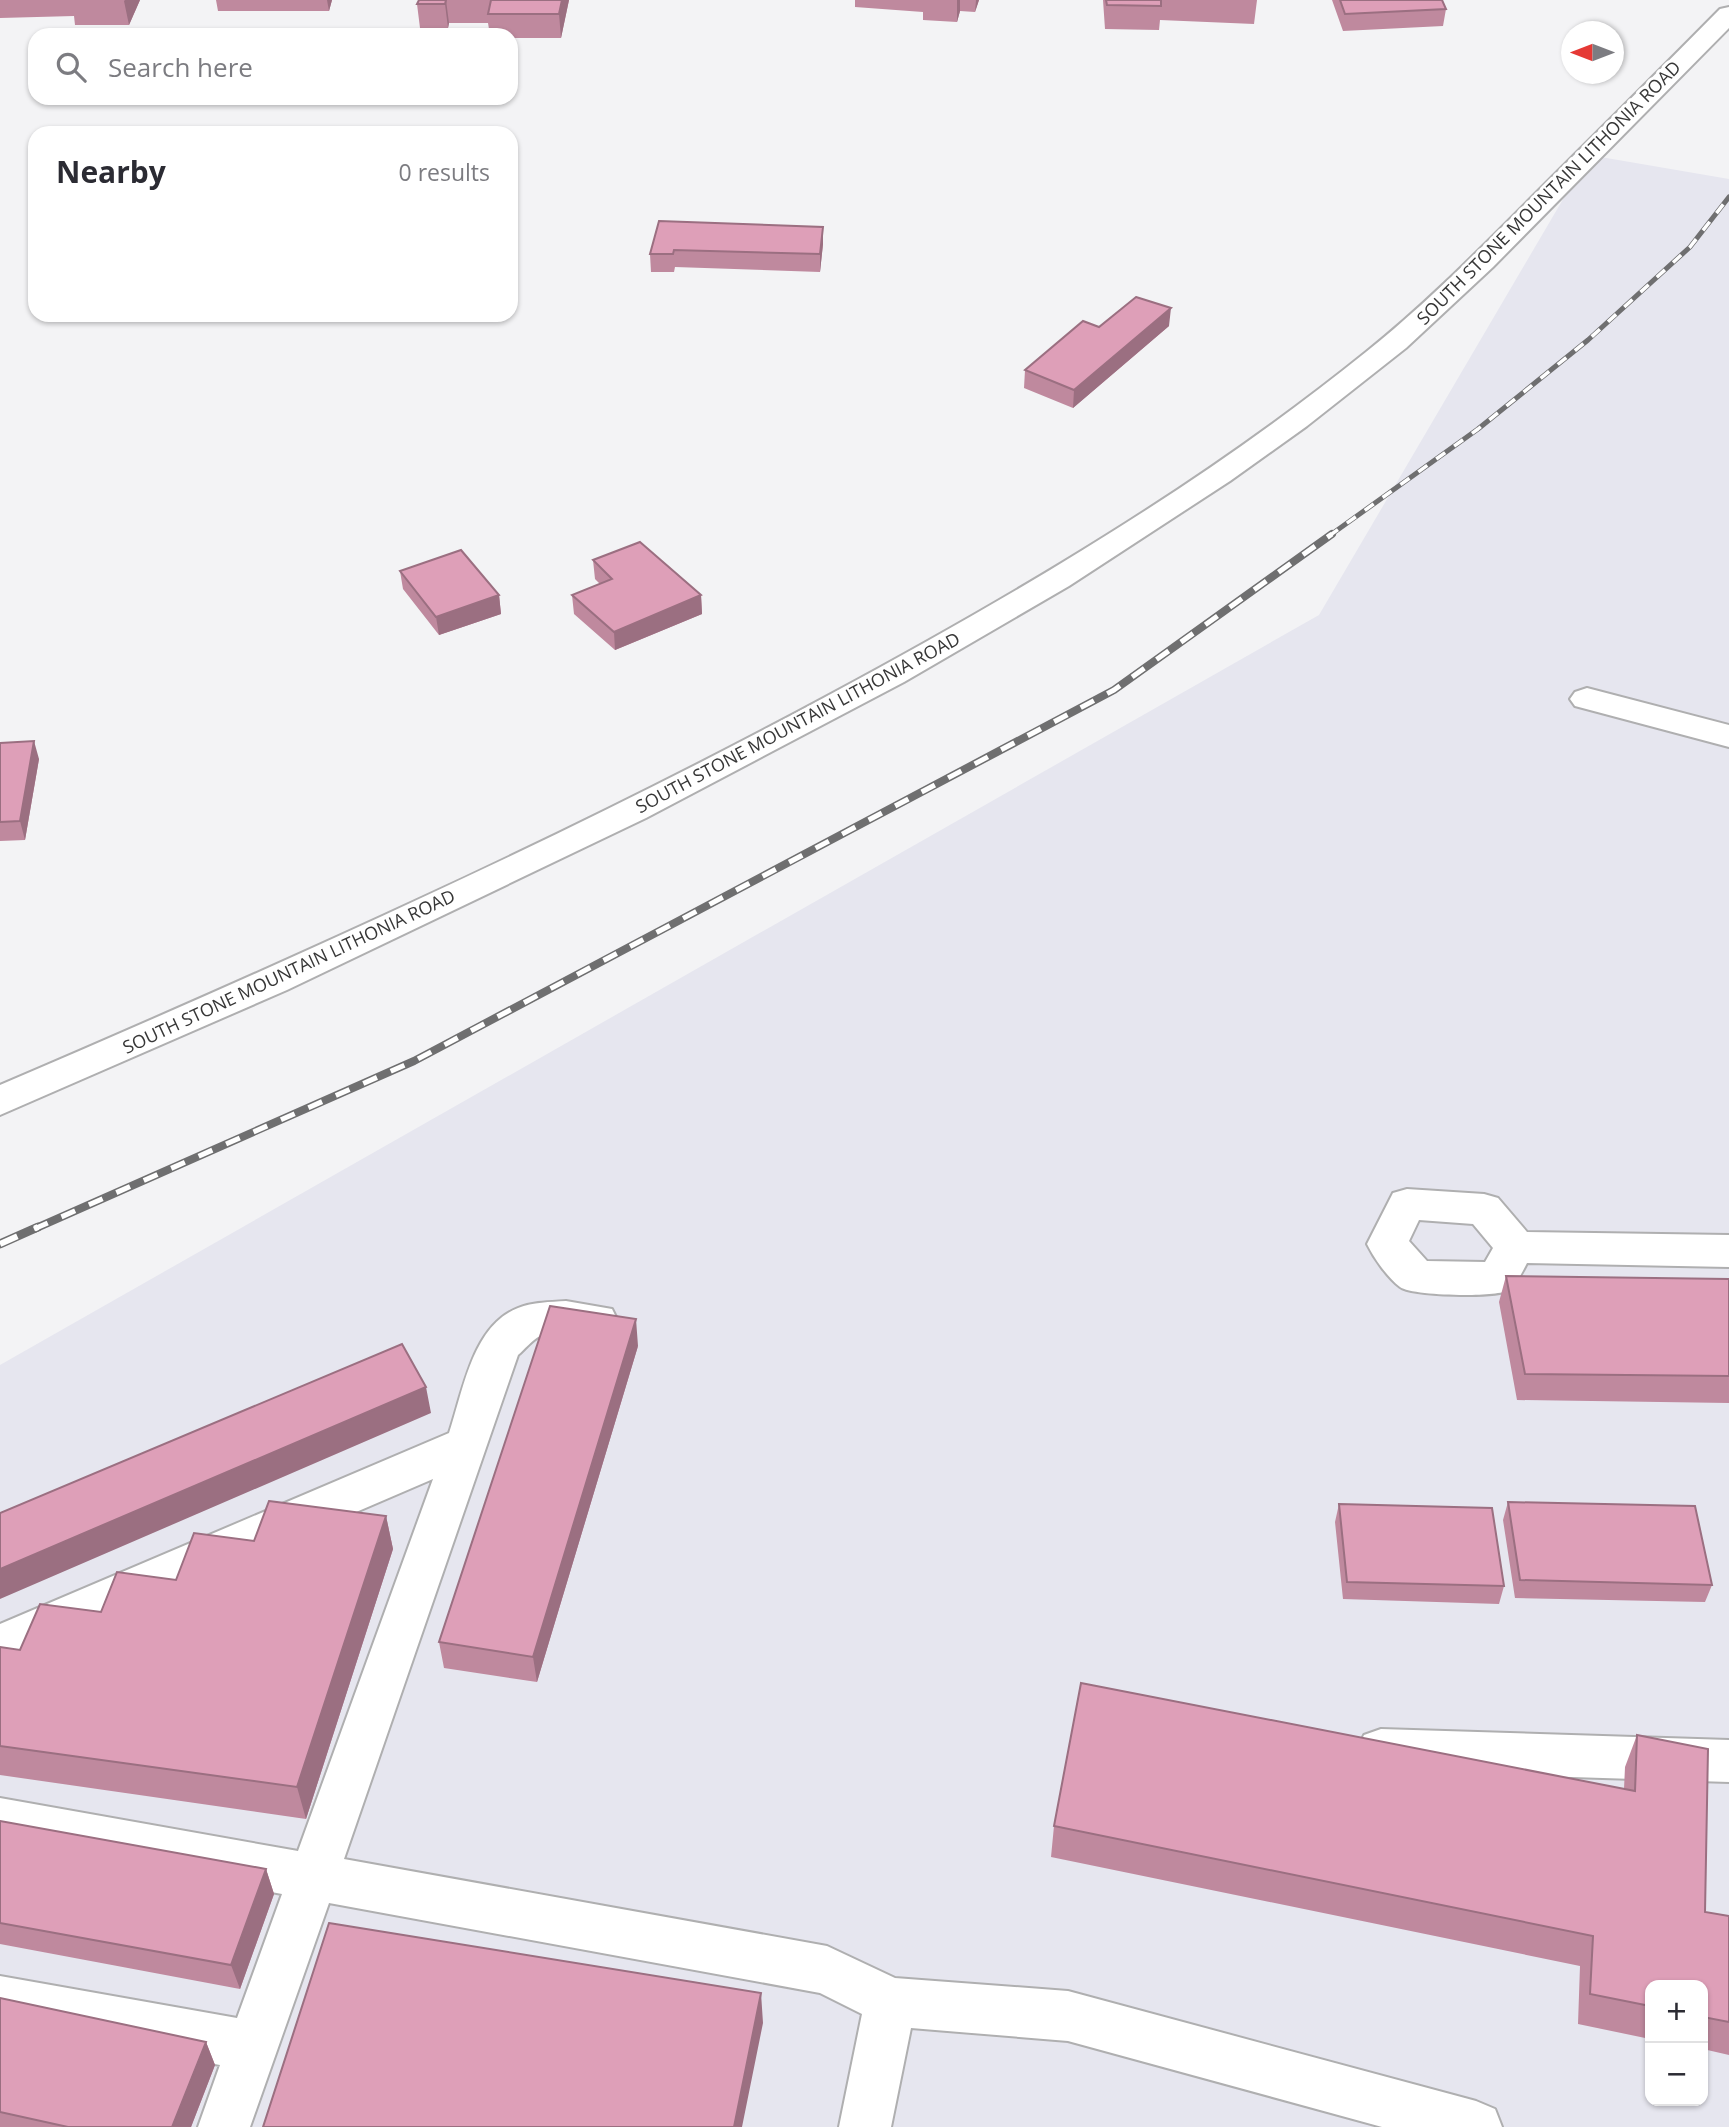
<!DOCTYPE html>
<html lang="en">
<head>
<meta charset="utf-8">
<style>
  body { margin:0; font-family:"Open Sans",sans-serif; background:#f2f2f3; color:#2b2b33 }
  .controls { position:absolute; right:21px; bottom:21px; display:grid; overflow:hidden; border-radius:14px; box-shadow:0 2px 5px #0004 }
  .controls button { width:63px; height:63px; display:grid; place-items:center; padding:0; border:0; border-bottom:2px solid #e1e1e2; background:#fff; color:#2b2b33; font:35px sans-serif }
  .compass { position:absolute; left:1561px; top:21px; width:63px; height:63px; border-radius:50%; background:#fff; box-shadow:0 2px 5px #0004; rotate:270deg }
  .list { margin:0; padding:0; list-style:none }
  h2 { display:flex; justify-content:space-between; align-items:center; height:91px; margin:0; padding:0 28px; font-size:30px }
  h2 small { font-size:23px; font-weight:400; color:#7c7c81 }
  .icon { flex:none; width:38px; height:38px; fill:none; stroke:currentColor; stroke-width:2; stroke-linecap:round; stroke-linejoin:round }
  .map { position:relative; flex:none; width:1729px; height:2127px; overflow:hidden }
  .search { position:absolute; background:#fff; box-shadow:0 2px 5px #0004; left:28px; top:28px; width:490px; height:77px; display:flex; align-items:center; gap:18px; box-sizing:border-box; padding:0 24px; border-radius:21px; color:#7c7c81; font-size:26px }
  .panel { position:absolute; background:#fff; box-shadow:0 2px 5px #0004; left:28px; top:126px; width:490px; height:196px; border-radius:21px }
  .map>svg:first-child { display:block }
</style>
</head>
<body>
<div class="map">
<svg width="1729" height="2127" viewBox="0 0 1729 2127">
  <rect width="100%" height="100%" fill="#f3f3f5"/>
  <path fill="#e6e6ef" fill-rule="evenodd" d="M 1589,155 L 1729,179 L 1729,2127 L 0,2127 L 0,1365 L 1319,615 ZM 1650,1985 L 1703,1985 L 1703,2101 L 1650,2101 Z"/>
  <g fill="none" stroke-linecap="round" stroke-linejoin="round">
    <g stroke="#afafb0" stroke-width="4">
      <path id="minor" d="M 1587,688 L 1729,725 L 1729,747 L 1575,706 L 1570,699 L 1575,692 Z
        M 1407,1189 L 1484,1194 L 1498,1198 L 1527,1232 L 1729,1235 L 1729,1267 L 1527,1263 C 1523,1271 1516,1285 1509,1290 C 1496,1298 1412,1296 1400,1287 C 1387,1277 1374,1258 1367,1244 L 1393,1193 ZM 1419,1220 L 1473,1224 L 1493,1248 L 1485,1262 L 1427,1261 L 1409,1241 Z
        M 566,1301 L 612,1309 L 618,1321 L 612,1333 C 588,1340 559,1328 540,1336 C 532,1340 524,1350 518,1355 L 344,1859 L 827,1946 L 895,1978 L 1068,1991 L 1476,2101 L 1495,2109 L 1502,2127 L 1382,2127 L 1068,2041 L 911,2028 L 891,2127 L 839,2127 L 862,2014 L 820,1993 L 329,1903 L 250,2127 L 198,2127 L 220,2065 L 0,2024 L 0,1976 L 237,2018 L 282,1894 L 0,1842 L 0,1798 L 298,1851 L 433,1479 L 0,1665 L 0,1624 L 449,1433 C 463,1392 472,1326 518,1308 C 533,1302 550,1302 566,1301 Z
        M 1381,1729 L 1729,1740 L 1729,1782 L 1381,1771 L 1364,1765 L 1357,1750 L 1364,1735 Z"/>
    </g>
    <g stroke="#afafb0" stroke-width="4">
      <path id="major" d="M 1729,7 L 1729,28 L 1493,267 L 1406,348 L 1307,426 L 1230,481 L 1069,586 L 904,682 L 646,818 L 287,990 L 0,1115 L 0,1085 C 280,965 560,840 829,695 C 1015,595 1200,486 1366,352 C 1425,305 1478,251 1531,198 C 1594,135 1658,72 1720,9 Z"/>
    </g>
    <use href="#minor" fill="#fff" fill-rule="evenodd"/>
    <use href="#major" fill="#fff" fill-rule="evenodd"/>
    <g stroke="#6f6f70" stroke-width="5">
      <path id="rail-far2" d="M 1329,536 L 1478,429 L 1588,340 L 1690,247 L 1729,197"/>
    </g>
    <g stroke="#6f6f70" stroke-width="8">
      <path id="rail-far1" d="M 34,1229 L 414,1061 L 1114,690 L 1332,534"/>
    </g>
    <g stroke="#6f6f70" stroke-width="9">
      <path id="rail" d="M 0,1244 L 38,1227"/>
    </g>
    <use href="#rail-far2" stroke="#fff" stroke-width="3.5" stroke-dasharray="11" stroke-linecap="butt"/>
    <use href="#rail-far1" stroke="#fff" stroke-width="5" stroke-dasharray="15" stroke-linecap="butt"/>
    <use href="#rail" stroke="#fff" stroke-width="6" stroke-dasharray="19" stroke-linecap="butt"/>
  </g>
  <path fill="#bf899e" d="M 0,0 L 140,0 L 129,25 L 75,25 L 74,16 L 0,18 Z
    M 216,0 L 332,0 L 329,11 L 218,11 Z
    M 419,0 L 569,0 L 561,38 L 511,38 L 511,35 L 490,35 L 488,23 L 449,23 L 448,28 L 420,28 L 417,4 Z
    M 855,0 L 979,0 L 975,12 L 960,11 L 957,22 L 923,20 L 923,12 L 855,7 Z
    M 1103,0 L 1257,0 L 1254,24 L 1160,20 L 1159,30 L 1105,29 Z
    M 1332,0 L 1442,0 L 1446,9 L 1443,26 L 1343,31 Z
    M 659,221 L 823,244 L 820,272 L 675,267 L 674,272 L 651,272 L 650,254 Z
    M 1169,326 L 1073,408 L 1024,388 L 1025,370 L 1099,327 Z
    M 593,560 L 701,595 L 702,614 L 615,650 L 574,614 L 572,595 L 600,584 L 595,579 Z
    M 400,571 L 499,595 L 501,614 L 439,635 L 403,589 Z
    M 0,743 L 39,759 L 25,840 L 0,841 Z
    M 1506,1276 L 1729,1279 L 1729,1403 L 1517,1400 L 1499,1302 Z
    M 638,1346 L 537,1682 L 444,1668 L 439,1642 Z
    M 1508,1502 L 1712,1585 L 1705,1602 L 1515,1598 L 1503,1520 Z
    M 1339,1504 L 1504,1586 L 1499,1604 L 1343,1599 L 1335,1522 Z
    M 386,1516 L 393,1549 L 306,1819 L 0,1775 L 0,1647 L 20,1650 L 101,1612 L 176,1580 Z
    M 1637,1735 L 1705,1912 L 1729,1916 L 1729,2055 L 1703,2049 L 1703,1985 L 1650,1985 L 1650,2039 L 1578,2024 L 1580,1966 L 1051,1857 L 1054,1826 L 1624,1789 L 1625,1767 Z
    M 0,1821 L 266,1869 L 274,1894 L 240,1989 L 0,1944 Z
    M 0,1998 L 206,2042 L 215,2065 L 191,2127 L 0,2127 Z"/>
  <path fill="#9b6f81" d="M 125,0 L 140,0 L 129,25 L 124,1 Z
    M 327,0 L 332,0 L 329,11 Z
    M 446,0 L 449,23 L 448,28 L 445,4 Z
    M 562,0 L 569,0 L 561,38 L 559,14 Z
    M 957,0 L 960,0 L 960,11 L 957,22 Z
    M 976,0 L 979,0 L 975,12 Z
    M 823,227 L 823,244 L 820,272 L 820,254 Z
    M 1171,308 L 1169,326 L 1073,408 L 1074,390 Z
    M 499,595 L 501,614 L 439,635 L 436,617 Z
    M 701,595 L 702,614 L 615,650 L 614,632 Z
    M 34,741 L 39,759 L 25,840 L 20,821 Z
    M 636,1319 L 638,1346 L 537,1682 L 533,1657 Z
    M 426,1387 L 431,1413 L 0,1599 L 0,1569 Z
    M 386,1516 L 393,1549 L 306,1819 L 297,1787 Z
    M 266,1869 L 274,1894 L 240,1989 L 231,1965 Z
    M 761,1993 L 763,2023 L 742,2127 L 734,2127 Z
    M 206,2042 L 215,2065 L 191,2127 L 172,2127 Z"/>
  <path fill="#de9fb8" stroke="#9b6f81" stroke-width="2" d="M 419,0 L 446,0 L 445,4 L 417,4 Z
    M 491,0 L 562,0 L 559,14 L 488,14 Z
    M 1106,0 L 1161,0 L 1161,6 L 1107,5 Z
    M 1340,0 L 1442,0 L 1446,9 L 1345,14 Z
    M 659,221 L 823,227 L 820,254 L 674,250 L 673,254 L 650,254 Z
    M 1136,297 L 1171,308 L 1074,390 L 1025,370 L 1083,321 L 1099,327 Z
    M 640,542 L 701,595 L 614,632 L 572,595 L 612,579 L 593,560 Z
    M 461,550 L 499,595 L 436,617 L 400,571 Z
    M 34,741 L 20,821 L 0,822 L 0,743 Z
    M 1506,1276 L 1729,1279 L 1729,1376 L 1525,1374 Z
    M 550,1306 L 636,1319 L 533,1657 L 439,1642 Z
    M 402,1344 L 426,1387 L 0,1569 L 0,1513 Z
    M 269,1501 L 386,1516 L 297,1787 L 0,1746 L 0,1647 L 20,1650 L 40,1604 L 101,1612 L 117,1572 L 176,1580 L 194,1533 L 254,1541 Z
    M 1508,1502 L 1695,1506 L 1712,1585 L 1520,1580 Z
    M 1339,1504 L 1492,1508 L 1504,1586 L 1347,1582 Z
    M 1081,1683 L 1635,1791 L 1637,1735 L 1708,1749 L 1705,1912 L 1729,1916 L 1729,2022 L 1703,2017 L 1703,1985 L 1650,1985 L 1650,2006 L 1590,1994 L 1593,1936 L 1054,1826 Z
    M 0,1821 L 266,1869 L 231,1965 L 0,1923 Z
    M 329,1923 L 761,1993 L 734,2127 L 263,2127 Z
    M 0,1998 L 206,2042 L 172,2127 L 68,2127 L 0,2112 Z"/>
  <g text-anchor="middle" stroke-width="6" stroke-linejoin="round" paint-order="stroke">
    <g font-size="18" fill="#373737" stroke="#fff">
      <text transform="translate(1549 193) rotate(-45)" y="6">SOUTH STONE MOUNTAIN LITHONIA ROAD</text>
      <text transform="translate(798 723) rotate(-28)" y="6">SOUTH STONE MOUNTAIN LITHONIA ROAD</text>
      <text transform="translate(289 972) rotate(-25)" y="6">SOUTH STONE MOUNTAIN LITHONIA ROAD</text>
    </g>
  </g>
</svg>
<div class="controls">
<button>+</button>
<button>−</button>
</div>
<svg class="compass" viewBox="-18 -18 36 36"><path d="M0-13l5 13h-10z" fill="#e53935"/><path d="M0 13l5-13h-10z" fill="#7c7c81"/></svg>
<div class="search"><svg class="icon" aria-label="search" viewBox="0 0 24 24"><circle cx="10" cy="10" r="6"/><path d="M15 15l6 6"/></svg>Search here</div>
<section class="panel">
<h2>Nearby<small>0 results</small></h2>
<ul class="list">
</ul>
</section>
</div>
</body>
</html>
